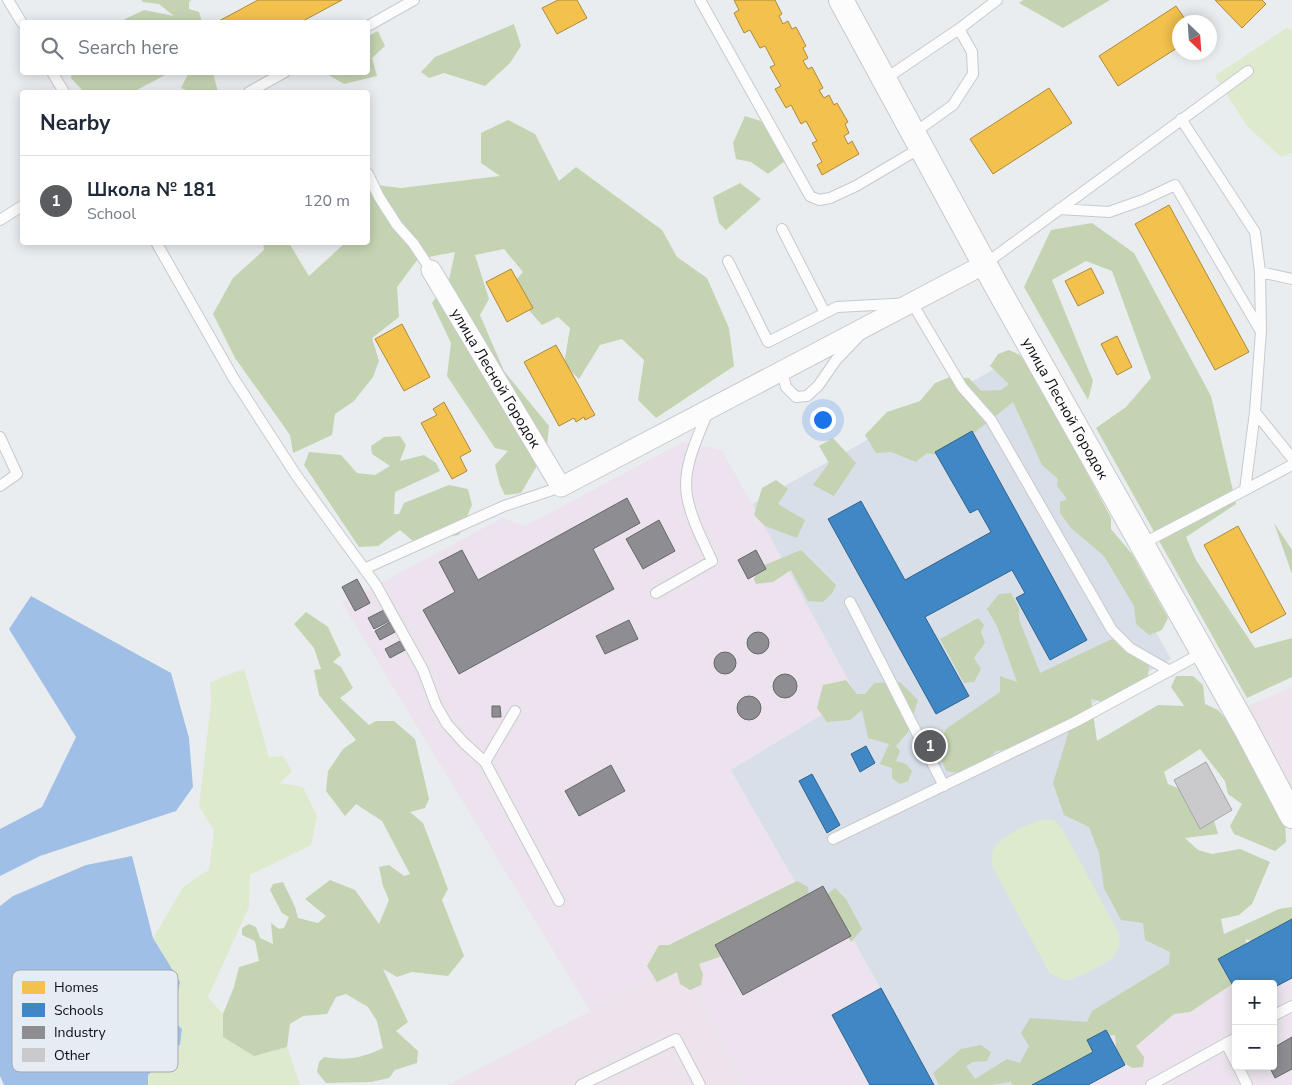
<!DOCTYPE html>
<html lang="en">
<head>
<meta charset="utf-8">
<style>
  body { margin:0; font-family:"Nunito Sans",sans-serif; background:#f2f2f3; color:#1f2937 }
  .controls { position:absolute; right:15px; bottom:15px; display:grid; overflow:hidden; border-radius:5px; box-shadow:0 2px 12px #0003 }
  .controls button { width:45px; height:45px; display:grid; place-items:center; padding:0; border:0; border-bottom:1px solid #e0e1e3; background:#fff; color:#1f2937; font:25px sans-serif }
  .compass { position:absolute; left:1172px; top:15px; width:45px; height:45px; border-radius:50%; background:#fff; box-shadow:0 2px 12px #0003; rotate:155deg }
  .you { position:absolute; left:822px; top:419px; width:18px; height:18px; margin:-12px; border:4px solid #fff; border-radius:50%; background:#1a73e8; box-shadow:0 0 0 8px #1a73e833 }
  .badge { display:grid; place-items:center; width:32px; height:32px; border-radius:50%; background:#5a5c5f; color:#fff; font-size:16px; font-weight:700 }
  .pin { position:absolute; translate:-50% -50%; border:2px solid #fff; box-shadow:0 1px 5px #0006 }
  .list { margin:0; padding:0; list-style:none }
  h2 { display:flex; justify-content:space-between; align-items:center; height:65px; margin:0; padding:0 20px; font-size:21px }
  h2 small { font-size:16px; font-weight:400; color:#747a83 }
  .list li { display:grid; grid-template-columns:32px 1fr auto; gap:15px; align-items:center; box-sizing:border-box; height:90px; padding:0 20px; border-top:1px solid #e0e1e3 }
  .list b { display:block; font-size:19px; white-space:nowrap }
  .list p { margin:0; font-size:16px; white-space:nowrap; color:#747a83 }
  .list em { font-size:16px; font-style:normal; color:#747a83 }
  .icon { flex:none; width:28px; height:28px; fill:none; stroke:currentColor; stroke-width:2; stroke-linecap:round; stroke-linejoin:round }
  .map { position:relative; flex:none; width:1292px; height:1085px; overflow:hidden }
  .search { position:absolute; background:#fff; box-shadow:0 2px 12px #0003; left:20px; top:20px; width:350px; height:55px; display:flex; align-items:center; gap:12px; box-sizing:border-box; padding:0 18px; border-radius:5px; color:#747a83; font-size:19px }
  .panel { position:absolute; background:#fff; box-shadow:0 2px 12px #0003; left:20px; top:90px; width:350px; height:155px; border-radius:5px }
  .map>svg:first-child { display:block }
</style>
</head>
<body>
<div class="map">
<svg width="1292" height="1085" viewBox="0 0 1292 1085">
  <rect width="100%" height="100%" fill="#eaedf0"/>
  <path fill="#ede3ed" d="M 1292,687 L 1292,793 L 1244,708 Z
    M 680,964 L 744,1085 L 448,1085 Z"/>
  <path fill="#ece3ee" fill-rule="evenodd" d="M 683,442 L 722,450 L 857,694 L 731,771 L 823,886 L 934,1085 L 744,1085 L 680,964 L 590,1011 L 342,603 L 348,600 L 342,587 L 357,579 L 364,592 L 502,518 L 525,526 Z
    M 1292,919 L 1292,1085 L 1032,1085 L 1087,1040 L 1218,959 ZM 1236,984 L 1273,984 L 1273,1066 L 1236,1066 Z"/>
  <path fill="#d8dfe8" d="M 1007,362 L 1171,659 L 1072,715 L 1218,959 L 1032,1085 L 934,1085 L 824,887 L 804,897 L 731,770 L 856,694 L 752,504 Z"/>
  <path fill="#ddeace" d="M 1288,27 L 1292,31 L 1292,153 L 1281,157 L 1247,126 L 1215,76 Z
    M 244,669 L 269,757 L 283,756 L 292,771 L 280,783 L 303,787 L 317,816 L 311,845 L 250,875 L 249,907 L 208,997 L 223,1014 L 223,1037 L 254,1056 L 287,1047 L 300,1085 L 148,1085 L 148,1075 L 157,1066 L 173,1020 L 180,982 L 153,938 L 184,886 L 209,870 L 214,830 L 199,807 L 211,703 L 210,683 L 227,675 Z
    M 1046,819 L 1055,821 L 1063,830 L 1119,934 C 1121,943 1119,949 1113,957 C 1109,962 1075,980 1067,980 C 1060,980 1054,975 1049,972 L 993,868 C 992,861 991,854 994,848 C 1002,836 1032,821 1046,819 Z"/>
  <path fill="#c4d3b1" d="M 141,0 L 191,0 L 189,2 L 189,9 L 199,12 L 202,22 L 119,22 L 144,10 L 174,16 L 159,4 L 143,2 Z
    M 1023,0 L 1110,0 L 1063,28 L 1019,3 Z
    M 514,24 L 521,46 L 510,63 L 485,86 L 444,73 L 429,78 L 421,72 L 435,57 Z
    M 378,31 L 385,46 L 372,58 L 377,76 L 344,84 L 325,73 L 368,72 L 368,36 Z
    M 72,73 L 72,72 L 169,73 L 133,92 L 84,92 L 71,78 Z
    M 179,73 L 213,73 L 218,92 L 191,92 L 181,88 L 188,74 Z
    M 745,116 L 764,122 L 785,161 L 768,174 L 751,162 L 736,159 L 733,143 Z
    M 508,120 L 535,134 L 559,181 L 576,167 L 662,230 L 677,257 L 707,278 L 729,328 L 734,366 L 656,418 L 638,400 L 644,360 L 622,339 L 600,345 L 579,379 L 564,364 L 570,328 L 558,317 L 542,325 L 509,288 L 523,272 L 504,249 L 475,255 L 489,299 L 480,315 L 504,371 L 549,426 L 547,445 L 530,453 L 538,464 L 521,493 L 505,495 L 500,485 L 495,465 L 508,451 L 495,448 L 447,376 L 451,343 L 432,303 L 449,280 L 455,252 L 418,259 L 397,287 L 399,317 L 372,338 L 379,361 L 373,377 L 354,401 L 335,414 L 332,435 L 293,453 L 290,435 L 235,358 L 213,314 L 233,278 L 264,250 L 263,243 L 289,243 L 309,276 L 345,243 L 368,242 L 368,184 L 401,188 L 500,176 L 481,163 L 481,133 Z
    M 740,183 L 761,199 L 726,230 L 719,223 L 713,197 Z
    M 1092,223 L 1134,253 L 1211,396 L 1236,504 L 1186,537 L 1196,560 L 1255,648 L 1292,638 L 1292,677 L 1247,698 L 1096,428 L 1126,407 L 1151,378 L 1112,271 L 1086,261 L 1052,280 L 1093,381 L 1088,400 L 1024,287 L 1051,230 Z
    M 1009,350 L 1020,355 L 1065,418 L 1078,456 L 1111,518 L 1111,529 L 1132,554 L 1168,618 L 1162,630 L 1149,635 L 1136,624 L 1134,606 L 1104,556 L 1071,528 L 1060,513 L 1060,502 L 1067,499 L 1057,486 L 1058,479 L 1042,465 L 1013,402 L 945,456 L 927,453 L 916,462 L 891,452 L 876,453 L 865,435 L 887,412 L 920,401 L 935,383 L 950,377 L 969,378 L 981,391 L 1001,390 L 1009,384 L 990,366 L 998,354 Z
    M 400,436 L 406,445 L 400,461 L 424,455 L 436,463 L 440,471 L 395,492 L 394,514 L 399,514 L 404,503 L 449,485 L 468,489 L 472,505 L 459,535 L 438,538 L 420,547 L 400,530 L 378,546 L 359,547 L 304,465 L 309,452 L 341,455 L 357,473 L 375,475 L 390,466 L 372,454 L 371,446 L 384,437 Z
    M 833,438 L 856,463 L 834,496 L 813,485 L 829,463 L 819,446 Z
    M 776,480 L 788,489 L 778,504 L 805,520 L 797,538 L 765,526 L 754,515 L 762,488 Z
    M 1274,523 L 1292,550 L 1292,574 Z
    M 801,550 L 836,585 L 833,592 L 823,602 L 808,601 L 791,570 L 773,582 L 756,584 L 754,579 L 757,568 Z
    M 1011,593 L 1019,608 L 1019,619 L 1040,673 L 1112,639 L 1149,665 L 1147,688 L 1115,705 L 1091,699 L 1097,741 L 1158,705 L 1184,706 L 1171,687 L 1176,676 L 1193,676 L 1203,685 L 1205,704 L 1218,710 L 1254,752 L 1285,818 L 1286,842 L 1275,851 L 1234,834 L 1230,826 L 1242,804 L 1228,794 L 1225,781 L 1200,749 L 1164,772 L 1168,784 L 1208,801 L 1218,834 L 1185,838 L 1198,850 L 1212,854 L 1240,849 L 1270,862 L 1252,904 L 1239,915 L 1221,919 L 1224,934 L 1279,909 L 1292,907 L 1292,936 L 1263,946 L 1246,939 L 1243,977 L 1190,1012 L 1174,1014 L 1136,1046 L 1144,1057 L 1143,1067 L 1132,1068 L 1117,1058 L 1115,1035 L 1101,1037 L 1104,1053 L 1069,1085 L 1013,1085 L 1011,1082 L 991,1085 L 939,1085 L 933,1073 L 961,1049 L 981,1045 L 991,1052 L 987,1061 L 973,1062 L 966,1066 L 975,1079 L 1007,1059 L 1020,1063 L 1029,1046 L 1021,1033 L 1030,1018 L 1087,1022 L 1092,1011 L 1169,964 L 1170,952 L 1145,940 L 1143,923 L 1121,920 L 1104,888 L 1099,853 L 1089,827 L 1064,815 L 1053,783 L 1069,731 L 1039,746 L 996,751 L 983,764 L 963,774 L 946,771 L 937,749 L 946,729 L 1000,692 L 1000,676 L 1017,682 L 997,626 L 987,609 L 999,594 Z
    M 306,612 L 328,627 L 341,655 L 333,662 L 341,667 L 353,688 L 340,698 L 369,725 L 376,721 L 394,721 L 415,739 L 429,799 L 425,808 L 410,812 L 423,823 L 448,889 L 442,900 L 464,956 L 448,976 L 412,972 L 397,977 L 383,969 L 408,1022 L 396,1031 L 418,1051 L 417,1063 L 395,1070 L 389,1078 L 371,1082 L 326,1083 L 317,1072 L 319,1062 L 324,1057 C 347,1061 362,1058 383,1048 L 377,1021 L 368,1007 L 346,994 L 336,997 L 327,1014 L 303,1016 L 290,1024 L 287,1047 L 254,1056 L 223,1037 L 223,1014 L 234,987 L 239,967 L 259,961 L 255,941 L 242,935 L 242,928 L 249,924 L 256,927 L 260,938 L 273,944 L 271,923 L 279,929 L 284,928 L 289,917 L 282,913 L 270,890 L 273,884 L 283,882 L 295,907 L 298,918 L 318,923 L 326,916 L 305,899 L 330,880 L 355,890 L 379,924 L 389,900 L 383,886 L 379,867 L 389,865 L 404,876 L 410,874 L 382,821 L 356,804 L 345,816 L 326,791 L 328,771 L 343,749 L 356,740 L 319,695 L 314,670 L 321,669 L 314,648 L 294,624 Z
    M 978,618 L 984,625 L 981,632 L 985,643 L 974,658 L 981,669 L 974,682 L 964,683 L 940,639 Z
    M 846,680 L 857,694 L 865,694 L 874,683 L 900,682 L 918,700 L 908,732 L 896,746 L 900,751 L 896,761 L 906,764 L 912,771 L 908,781 L 900,784 L 892,778 L 892,768 L 880,764 L 889,744 L 868,738 L 862,710 L 850,720 L 827,722 L 817,708 L 823,685 Z
    M 797,881 L 808,887 L 810,907 L 733,952 L 699,964 L 703,974 L 701,985 L 690,990 L 680,984 L 677,972 L 657,982 L 647,966 L 659,945 L 669,945 Z
    M 835,888 L 846,899 L 862,929 L 851,942 L 825,896 Z"/>
  <path fill="#9fbfe6" d="M 31,596 L 171,673 L 189,738 L 193,787 L 176,811 L 40,856 L 0,876 L 0,829 L 42,807 L 76,737 L 9,629 Z
    M 132,856 L 153,938 L 180,982 L 173,1020 L 182,1029 L 180,1045 L 163,1047 L 157,1066 L 148,1075 L 148,1085 L 4,1085 L 0,1076 L 0,906 L 13,896 L 86,865 Z"/>
  <path fill="#f2c14e" stroke="#ad8b3c" d="M 258,0 L 342,0 L 301,22 L 217,22 Z
    M 558,0 L 577,0 L 587,18 L 557,34 L 542,8 Z
    M 734,0 L 775,0 L 782,14 L 779,16 L 783,24 L 788,21 L 792,29 L 796,27 L 806,46 L 803,48 L 808,58 L 803,61 L 808,69 L 812,67 L 823,88 L 819,90 L 824,98 L 829,95 L 834,105 L 837,103 L 848,122 L 845,124 L 849,133 L 844,136 L 848,144 L 852,141 L 859,154 L 822,175 L 817,165 L 822,162 L 812,143 L 817,141 L 806,121 L 801,124 L 791,105 L 786,108 L 775,89 L 781,86 L 770,67 L 775,65 L 765,46 L 760,48 L 750,30 L 744,33 L 734,13 L 739,10 Z
    M 1215,0 L 1262,0 L 1266,4 L 1242,28 Z
    M 1176,6 L 1187,22 L 1180,22 L 1180,46 L 1118,86 L 1099,56 Z
    M 1049,88 L 1072,123 L 993,174 L 970,139 Z
    M 1169,205 L 1249,352 L 1215,370 L 1135,224 Z
    M 1091,268 L 1104,293 L 1078,306 L 1065,281 Z
    M 511,269 L 533,308 L 507,322 L 486,282 Z
    M 402,324 L 430,377 L 404,391 L 375,339 Z
    M 1117,336 L 1132,367 L 1117,375 L 1101,344 Z
    M 556,345 L 595,415 L 585,420 L 584,417 L 576,422 L 574,418 L 559,426 L 524,362 Z
    M 444,402 L 471,451 L 460,457 L 467,471 L 452,479 L 421,423 L 437,415 L 433,409 Z
    M 1238,526 L 1286,614 L 1251,633 L 1204,545 Z"/>
  <path fill="#3f88c5" stroke="#30638f" d="M 972,431 L 1087,640 L 1050,660 L 1016,598 L 1025,593 L 1012,570 L 925,617 L 969,696 L 936,714 L 828,519 L 861,501 L 905,580 L 991,532 L 978,509 L 970,513 L 935,452 Z
    M 866,746 L 875,763 L 860,772 L 851,754 Z
    M 812,774 L 840,825 L 827,833 L 799,781 Z
    M 1292,919 L 1292,978 L 1273,988 L 1273,984 L 1236,984 L 1236,991 L 1218,959 Z
    M 881,988 L 934,1085 L 870,1085 L 832,1015 Z
    M 1106,1030 L 1125,1065 L 1088,1085 L 1032,1085 L 1093,1052 L 1087,1040 Z"/>
  <path fill="#8d8d92" stroke="#66676b" d="M 627,498 L 640,523 L 593,549 L 614,589 L 459,674 L 423,610 L 455,592 L 439,562 L 462,550 L 478,580 Z
    M 659,520 L 675,551 L 643,569 L 626,539 Z
    M 756,550 L 766,569 L 748,579 L 738,560 Z
    M 357,579 L 370,603 L 355,611 L 342,587 Z
    M 384,610 L 389,621 L 374,629 L 368,618 Z
    M 629,620 L 638,639 L 605,654 L 596,636 Z
    M 390,622 L 395,632 L 380,640 L 375,631 Z
    M747 643a11 11 0 1 1 22 0a11 11 0 1 1-22 0Z
    M 400,641 L 405,650 L 390,658 L 385,649 Z
    M714 663a11 11 0 1 1 22 0a11 11 0 1 1-22 0Z
    M773 686a12 12 0 1 1 24 0a12 12 0 1 1-24 0Z
    M737 708a12 12 0 1 1 24 0a12 12 0 1 1-24 0Z
    M 492,706 L 500,706 L 501,717 L 492,717 Z
    M 611,765 L 625,791 L 579,816 L 565,791 Z
    M 823,886 L 851,936 L 743,995 L 715,945 Z
    M 1292,1037 L 1292,1069 L 1275,1078 L 1269,1066 L 1273,1066 L 1273,1048 Z"/>
  <path fill="#cacacd" stroke="#a5a6a8" d="M 1206,762 L 1232,810 L 1200,829 L 1174,780 Z"/>
  <g fill="none" stroke-linecap="round" stroke-linejoin="round">
    <g stroke="#c7cacd" stroke-width="12">
      <path id="service" d="M 8,0 L 22,23
        M 700,0 L 810,196 L 819,200 L 830,198 L 856,186 L 922,147
        M 368,26 L 414,0
        M 52,72 L 64,92
        M 885,79 L 959,29 L 997,0
        M 249,92 L 285,72
        M 914,133 L 953,105 L 973,74 L 972,52 L 959,29
        M 368,174 L 379,197 L 397,225 L 413,243 L 431,270
        M 1059,209 L 1109,212 L 1143,200 L 1175,185 L 1260,330
        M 0,220 L 22,206
        M 782,229 L 825,313
        M 156,242 L 234,379 L 296,475 L 376,585 L 423,670 L 436,705 L 447,724 L 464,743 L 485,762 L 559,901
        M 728,261 L 768,342 L 837,307 L 912,303 L 962,387 L 991,420 L 1112,630 L 1130,648 L 1170,671
        M 985,264 L 1248,71
        M 1260,272 L 1292,279
        M 782,371 L 786,387 L 796,397 L 807,396 L 818,386 L 836,360 L 859,336
        M 1255,412 L 1292,458
        M 0,437 L 17,474 L 0,486
        M 1245,490 L 1292,465
        M 1142,544 L 1245,490 L 1255,412 L 1261,331 L 1260,272 L 1255,232 L 1181,119
        M 364,569 L 504,506 L 561,487
        M 656,593 L 712,561 C 703,541 691,519 687,496 C 682,467 698,437 708,411
        M 850,602 L 944,786
        M 485,762 L 515,711
        M 833,839 L 1075,722 L 1202,653
        M 1273,1016 L 1292,1006
        M 1226,1043 L 1236,1063
        M 1238,1066 L 1247,1085
        M 581,1085 L 676,1039 L 700,1085
        M 1151,1085 L 1236,1038"/>
    </g>
    <g stroke="#c7cacd" stroke-width="21">
      <g id="minor">
        <path id="s1" d="M 431,270 L 561,487 L 985,264"/>
      </g>
    </g>
    <g stroke="#c7cacd" stroke-width="26">
      <g id="tertiary">
        <path id="s2" d="M 841,0 L 997,287 L 1246,729 L 1292,816"/>
      </g>
    </g>
    <use href="#service" stroke="#fcfcfd" stroke-width="10"/>
    <use href="#minor" stroke="#fcfcfd" stroke-width="19"/>
    <use href="#tertiary" stroke="#fcfcfd" stroke-width="24"/>
  </g>
  <g text-anchor="middle" stroke-width="5" stroke-linejoin="round" paint-order="stroke">
    <g font-size="15" fill="#0c0e11" stroke="#e6ecf4">
      <text dy="5" stroke="none"><textPath href="#s1" startOffset="126">улица Лесной Городок</textPath></text>
      <text dy="5" stroke="none"><textPath href="#s2" startOffset="466">улица Лесной Городок</textPath></text>
    </g>
  </g>
  <rect x="12" y="970" width="166" height="102" rx="8" fill="#e6ecf4" stroke="#a5a9b0" stroke-width="1"/>
  <rect x="22" y="981" width="23" height="13" fill="#f2c14e"/>
  <rect x="22" y="1003" width="23" height="14" fill="#3f88c5"/>
  <rect x="22" y="1026" width="23" height="13" fill="#8d8d92"/>
  <rect x="22" y="1048" width="23" height="14" fill="#cacacd"/>
  <g font-size="14" fill="#0c0e11">
    <text x="54" y="992">Homes</text>
    <text x="54" y="1015">Schools</text>
    <text x="54" y="1037">Industry</text>
    <text x="54" y="1060">Other</text>
  </g>
</svg>
<div class="controls">
<button>+</button>
<button>−</button>
</div>
<svg class="compass" viewBox="-18 -18 36 36"><path d="M0-13l5 13h-10z" fill="#e53935"/><path d="M0 13l5-13h-10z" fill="#747a83"/></svg>
<div class="you"></div>
<div class="pin badge" style="left:930px;top:746px">1</div>
<div class="search"><svg class="icon" aria-label="search" viewBox="0 0 24 24"><circle cx="10" cy="10" r="6"/><path d="M15 15l6 6"/></svg>Search here</div>
<section class="panel">
<h2>Nearby<small></small></h2>
<ul class="list">
<li><span class="badge">1</span><div><b>Школа № 181</b><p>School</p></div><em>120 m</em></li>
</ul>
</section>
</div>
</body>
</html>
